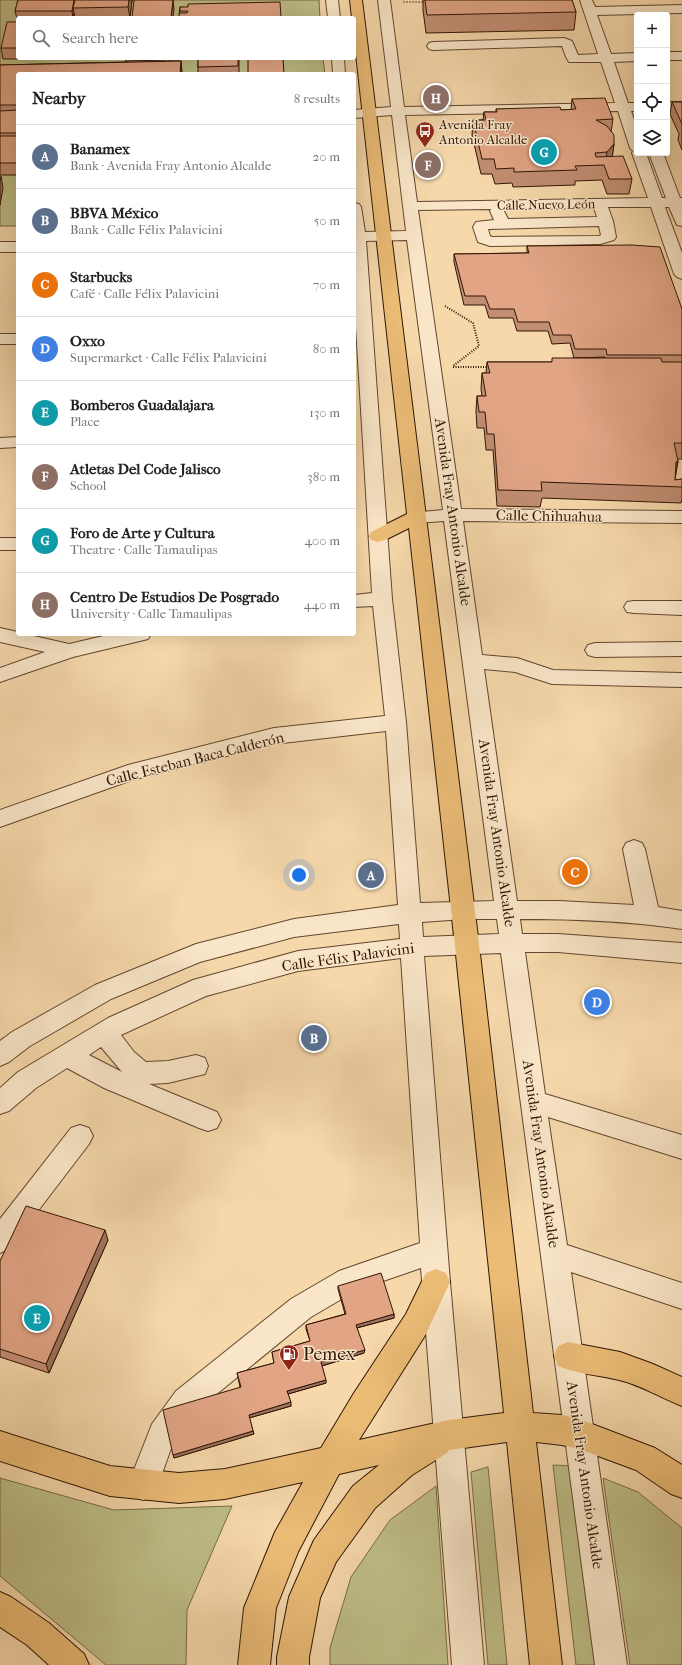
<!DOCTYPE html>
<html lang="en">
<head>
<meta charset="utf-8">
<style>
  body { margin:0; font-family:"IM FELL French Canon",serif; background:#f6f6f6; color:#222 }
  .controls { position:absolute; right:12px; top:12px; display:grid; overflow:hidden; border-radius:4px; box-shadow:0 4px 16px #0002 }
  .controls button { width:36px; height:36px; display:grid; place-items:center; padding:0; border:0; border-bottom:1px solid #e0e0e0; background:#fff; color:#222; font:20px sans-serif }
  .you { position:absolute; left:299px; top:875px; width:14px; height:14px; margin:-10px; border:3px solid #fff; border-radius:50%; background:#1a73e8; box-shadow:0 0 0 6px #1a73e833 }
  .badge { display:grid; place-items:center; width:26px; height:26px; border-radius:50%; background:#b45309; color:#fff; font-size:13px; font-weight:700 }
  .pin { position:absolute; translate:-50% -50%; border:2px solid #fff; box-shadow:0 1px 4px #0006 }
  .list { margin:0; padding:0; list-style:none }
  h2 { display:flex; justify-content:space-between; align-items:center; height:52px; margin:0; padding:0 16px; font-size:17px }
  h2 small { font-size:13px; font-weight:400; color:#767676 }
  .list li { display:grid; grid-template-columns:26px 1fr auto; gap:12px; align-items:center; box-sizing:border-box; height:64px; padding:0 16px; border-top:1px solid #e0e0e0 }
  .list b { display:block; font-size:15px; white-space:nowrap }
  .list p { margin:0; font-size:13px; white-space:nowrap; color:#767676 }
  .list em { font-size:13px; font-style:normal; color:#767676 }
  .icon { flex:none; width:22px; height:22px; fill:none; stroke:currentColor; stroke-width:2; stroke-linecap:round; stroke-linejoin:round }
  .map { position:relative; flex:none; width:682px; height:1665px; overflow:hidden }
  .search { position:absolute; background:#fff; box-shadow:0 4px 16px #0002; left:16px; top:16px; width:340px; height:44px; display:flex; align-items:center; gap:10px; box-sizing:border-box; padding:0 14px; border-radius:4px; color:#767676; font-size:15px }
  .panel { position:absolute; background:#fff; box-shadow:0 4px 16px #0002; left:16px; top:72px; width:340px; height:564px; border-radius:4px }
  .map>svg:first-child { display:block }
</style>
</head>
<body>
<div class="map">
<svg width="682" height="1665" viewBox="0 0 682 1665">
  <rect width="100%" height="100%" fill="#f6d8ab"/>
  <filter id="stains"><feTurbulence type="fractalNoise" baseFrequency=".005" numOctaves="4"/><feColorMatrix values="0 0 0 0 .2 0 0 0 0 .09 0 0 0 0 .02 0 0 0 .5 -.17"/></filter>
  <radialGradient id="worn" r=".72"><stop offset=".6" stop-color="#630" stop-opacity="0"/><stop offset="1" stop-color="#630" stop-opacity=".3"/></radialGradient>
  <path fill="#bebe87" stroke="#776a46" d="M 0,0 L 319,0 L 320,18 L 18,18 L 18,58 L 323,58 L 325,74 L 18,74 L 18,226 L 0,226 Z
    M 553,1465 L 572,1466 L 598,1665 L 576,1665 Z
    M 488,1467 L 507,1665 L 488,1665 L 471,1472 Z
    M 0,1478 L 114,1510 L 232,1506 L 187,1610 L 186,1665 L 106,1665 L 0,1576 Z
    M 603,1478 L 638,1492 L 682,1528 L 682,1665 L 630,1665 Z
    M 436,1486 L 448,1665 L 330,1665 L 330,1648 L 351,1577 L 390,1520 Z"/>
  <g fill="none" stroke-linecap="round" stroke-linejoin="round">
    <g stroke="#62462e" stroke-width="2">
      <path id="minor" d="M 326,0 L 338,0 L 340,18 L 328,18 Z
        M 378,0 L 390,0 L 404,107 L 615,103 L 601,62 L 569,62 L 566,57 L 562,46 L 433,50 L 429,49 L 427,46 L 429,43 L 433,42 L 564,38 L 572,41 L 578,55 L 598,54 L 580,0 L 592,0 L 595,7 L 682,5 L 682,13 L 597,15 L 611,54 L 637,53 L 637,61 L 614,62 L 628,103 L 637,103 L 637,111 L 631,111 L 637,128 L 637,153 L 646,153 L 662,198 L 666,198 L 649,153 L 663,153 L 680,198 L 682,198 L 682,226 L 677,225 L 669,207 L 665,207 L 682,253 L 682,279 L 677,277 L 674,274 L 651,207 L 608,207 L 613,221 L 616,237 L 614,240 L 600,244 L 490,246 L 478,242 L 473,227 L 476,222 L 494,220 L 490,211 L 491,209 L 418,210 L 461,509 L 682,511 L 682,523 L 463,521 L 482,655 L 517,658 L 553,670 L 682,673 L 682,687 L 552,684 L 515,672 L 484,669 L 517,901 L 559,901 L 634,905 L 623,849 L 626,843 L 634,840 L 642,843 L 645,849 L 658,907 L 682,911 L 682,929 C 628,921 574,919 520,919 L 522,934 L 558,934 L 682,943 L 682,963 L 558,952 L 525,952 L 545,1094 L 682,1135 L 682,1159 L 548,1117 L 567,1245 L 682,1283 L 682,1309 L 571,1272 L 627,1665 L 595,1665 L 501,953 L 424,956 L 450,1282 L 484,1665 L 452,1665 L 421,1268 L 357,1290 L 311,1317 L 196,1411 L 173,1443 L 154,1496 L 143,1500 L 132,1496 L 128,1485 L 152,1424 L 176,1391 L 291,1299 L 339,1271 L 420,1243 L 401,958 L 298,971 L 206,996 L 121,1035 L 134,1052 L 146,1062 L 168,1061 L 196,1055 L 205,1058 L 208,1066 L 205,1074 L 168,1083 L 149,1084 L 217,1112 L 221,1120 L 217,1128 L 208,1131 L 199,1128 L 104,1088 L 67,1068 L 36,1088 L 9,1111 L 0,1114 L 0,1088 L 18,1072 L 108,1018 L 193,980 L 298,951 L 400,939 L 399,924 L 294,937 L 200,962 L 111,999 L 30,1046 L 9,1062 L 0,1066 L 0,1041 L 12,1032 L 95,985 L 196,944 L 294,919 L 398,905 L 386,731 L 274,744 L 132,780 L 0,827 L 0,810 L 128,765 L 274,728 L 385,716 L 373,606 L 354,607 L 354,595 L 372,593 L 354,294 L 354,203 L 359,204 L 361,207 L 365,232 L 406,231 L 392,115 L 354,118 L 354,110 L 391,107 ZM 618,111 L 630,148 L 633,151 L 632,153 L 648,198 L 417,202 L 405,115 ZM 594,208 L 597,217 L 508,219 L 503,209 ZM 599,226 L 601,235 L 599,236 L 492,237 L 490,236 L 488,229 ZM 407,240 L 443,510 L 411,513 L 408,517 L 411,521 L 417,523 L 444,521 L 494,901 L 420,903 L 406,722 L 392,599 L 366,241 ZM 463,919 L 497,919 L 499,934 L 423,937 L 422,922 ZM 101,1047 L 122,1072 L 89,1055 Z
        M 667,52 L 682,52 L 682,60 L 667,60 Z
        M 332,58 L 344,58 L 345,74 L 333,74 Z
        M 667,102 L 682,102 L 682,110 L 667,110 Z
        M 0,242 L 18,242 L 18,252 L 0,252 Z
        M 0,334 L 18,334 L 18,344 L 0,344 Z
        M 18,437 L 18,447 L 0,448 L 0,438 Z
        M 0,538 L 18,538 L 18,550 L 0,550 Z
        M 634,601 L 682,601 L 682,615 L 634,613 L 627,612 L 624,607 L 627,602 Z
        M 0,628 L 18,632 L 18,634 L 25,634 L 69,644 L 112,634 L 151,634 L 148,639 L 73,657 L 0,682 L 0,668 L 45,652 L 0,642 Z
        M 682,642 L 682,656 L 595,657 L 588,655 L 585,650 L 588,645 L 595,643 Z
        M 80,1125 L 89,1128 L 93,1136 L 89,1144 L 9,1249 L 0,1253 L 0,1219 L 71,1128 Z"/>
    </g>
    <g stroke="#301505" stroke-width="2">
      <path id="major" d="M 350,0 L 362,0 L 479,945 L 533,1413 L 562,1415 L 579,1419 L 655,1448 L 682,1465 L 682,1498 L 671,1494 L 636,1470 L 579,1449 L 562,1445 L 536,1442 L 562,1665 L 530,1665 L 507,1442 L 449,1450 L 447,1453 L 412,1475 L 375,1508 L 336,1562 L 320,1598 L 309,1657 L 309,1665 L 277,1665 L 277,1657 L 289,1597 L 314,1540 L 353,1486 L 379,1465 L 339,1474 L 298,1552 L 276,1608 L 270,1665 L 238,1665 L 244,1608 L 275,1532 L 303,1482 L 225,1499 L 179,1503 L 110,1496 L 0,1461 L 0,1431 L 110,1466 L 179,1473 L 225,1469 L 321,1448 L 354,1393 L 406,1314 L 426,1273 L 436,1269 L 446,1273 L 450,1282 L 426,1334 L 359,1440 L 449,1420 L 504,1413 L 455,945 L 409,528 L 385,540 L 378,542 L 371,540 L 369,536 L 371,532 L 407,514 L 354,36 L 354,18 L 352,18 Z
        M 568,1342 L 620,1352 L 653,1364 L 682,1377 L 682,1406 C 661,1398 641,1385 619,1380 C 599,1375 577,1374 558,1366 L 554,1356 L 558,1346 Z
        M 0,1592 L 11,1597 L 49,1623 L 84,1654 L 89,1665 L 49,1665 L 27,1645 L 0,1627 Z"/>
    </g>
    <path stroke="#301505" stroke-width="1.5" stroke-dasharray="0.5 1" stroke-linecap="butt" d="M 403,2 L 424,2"/>
    <path stroke="#301505" stroke-width="2" stroke-dasharray="1 1.5" stroke-linecap="butt" d="M 445,306 L 473,323 L 479,346 L 453,366
      M 453,367 L 490,367"/>
    <use href="#minor" fill="#f9e6c8" fill-rule="evenodd"/>
    <use href="#major" fill="#ebbc76" fill-rule="evenodd"/>
  </g>
  <path fill="#c28e73" stroke="#301505" fill-rule="evenodd" d="M 18,0 L 132,0 L 130,18 L 75,18 L 74,13 L 73,18 L 18,18 L 18,19 L 17,19 L 15,11 Z
    M 423,0 L 572,0 L 576,12 L 574,30 L 426,33 L 423,10 Z
    M 180,7 L 281,18 L 179,18 Z
    M 18,22 L 18,58 L 42,58 L 42,59 L 3,59 L 1,48 Z
    M 126,58 L 169,58 L 169,61 L 181,61 L 182,74 L 18,74 L 18,175 L 0,175 L 0,65 L 126,62 Z
    M 198,58 L 239,58 L 239,74 L 198,74 Z
    M 572,99 L 613,119 L 611,132 L 614,144 L 612,157 L 632,179 L 629,194 L 607,194 L 602,180 L 575,181 L 575,185 L 513,187 L 512,183 L 495,184 L 492,174 L 481,174 L 472,135 L 473,120 L 483,120 L 484,112 L 496,112 L 496,109 L 571,110 Z
    M 672,102 L 682,102 L 682,150 L 678,140 L 679,134 L 670,114 Z
    M 527,246 L 682,309 L 682,459 L 677,459 L 678,461 L 675,480 L 682,479 L 682,499 L 681,503 L 542,498 L 540,507 L 497,506 L 493,450 L 486,450 L 484,428 L 477,428 L 476,411 L 477,396 L 482,396 L 481,389 L 482,373 L 486,373 L 487,362 L 551,362 L 574,358 L 570,343 L 552,344 L 548,331 L 517,331 L 513,318 L 489,318 L 485,305 L 464,305 L 454,262 L 454,254 L 527,253 ZM 605,357 L 605,358 L 574,358 Z
    M 108,1240 L 49,1373 L 0,1357 L 0,1261 Z
    M 338,1286 L 394,1314 L 394,1318 L 357,1328 L 364,1353 L 322,1366 L 326,1383 L 288,1394 L 291,1406 L 249,1418 L 254,1434 L 174,1458 L 240,1387 L 237,1373 L 274,1363 L 272,1352 L 310,1341 L 306,1329 L 306,1325 L 345,1314 L 338,1289 Z"/>
  <path fill="#9e745e" stroke="#301505" d="M 74,0 L 76,0 L 73,8 L 74,13 L 73,18 L 72,11 Z
    M 129,0 L 132,0 L 130,18 L 128,7 Z
    M 173,0 L 174,9 L 173,18 L 171,18 Z
    M 181,61 L 182,74 L 180,74 Z
    M 614,144 L 612,159 L 605,167 L 607,152 Z
    M 1,176 L 3,188 L 0,205 L 0,181 Z
    M 678,461 L 675,477 L 676,462 Z
    M 105,1230 L 108,1240 L 49,1373 L 46,1364 Z
    M 394,1314 L 394,1318 L 356,1328 L 356,1325 Z
    M 365,1350 L 364,1353 L 321,1366 L 321,1362 Z
    M 326,1380 L 326,1383 L 288,1394 L 287,1391 Z
    M 291,1402 L 291,1406 L 249,1418 L 249,1415 Z
    M 253,1431 L 254,1434 L 174,1458 L 173,1455 Z"/>
  <path fill="#e1a586" stroke="#301505" d="M 18,0 L 74,0 L 72,11 L 15,11 Z
    M 75,0 L 129,0 L 128,7 L 73,8 Z
    M 134,0 L 173,0 L 171,18 L 132,18 Z
    M 425,0 L 572,0 L 576,12 L 427,15 Z
    M 280,2 L 281,18 L 179,18 L 179,13 L 187,13 L 188,11 L 180,11 L 180,7 L 188,7 L 188,4 Z
    M 7,22 L 18,22 L 18,48 L 1,48 Z
    M 126,58 L 167,58 L 167,60 L 126,61 Z
    M 198,58 L 238,58 L 238,66 L 198,67 Z
    M 248,58 L 283,58 L 284,74 L 248,74 Z
    M 181,61 L 180,74 L 18,74 L 18,105 L 0,105 L 0,65 Z
    M 605,98 L 613,119 L 596,120 L 607,126 L 614,135 L 614,144 L 607,152 L 595,153 L 596,157 L 623,156 L 632,179 L 609,179 L 604,165 L 575,166 L 577,170 L 514,172 L 514,168 L 496,169 L 494,159 L 482,159 L 473,120 L 486,120 L 484,112 L 497,112 L 496,109 L 560,107 L 561,110 L 576,109 L 572,99 Z
    M 672,102 L 682,102 L 682,124 Z
    M 18,110 L 18,133 L 0,133 L 0,111 Z
    M 0,136 L 18,136 L 18,163 L 0,163 Z
    M 632,245 L 660,247 L 682,309 L 682,355 L 607,355 L 606,349 L 575,349 L 571,335 L 553,335 L 549,322 L 518,322 L 514,309 L 490,309 L 485,296 L 465,296 L 454,254 L 529,253 L 527,246 Z
    M 552,358 L 661,358 L 662,362 L 682,362 L 682,443 L 674,443 L 678,461 L 676,462 L 675,480 L 682,479 L 682,487 L 541,482 L 542,491 L 498,490 L 494,434 L 487,434 L 485,412 L 479,412 L 477,396 L 486,396 L 482,373 L 490,373 L 487,362 L 552,362 Z
    M 26,1206 L 105,1230 L 46,1364 L 0,1349 L 0,1261 Z
    M 381,1273 L 394,1314 L 356,1325 L 365,1350 L 321,1362 L 326,1380 L 287,1391 L 291,1402 L 249,1415 L 253,1431 L 173,1455 L 163,1410 L 241,1387 L 237,1373 L 274,1363 L 272,1352 L 310,1341 L 306,1325 L 346,1314 L 338,1286 Z"/>
  <defs>
    <g id="bus-pin" transform="scale(1)"><path d="M0 17L-7.5 6A9.5 9.5 0 1 1 7.5 6Z" fill="#8f2418" stroke="#f9e6c8"/><path d="M-5-6H5V4H4V6H2V4H-2V6H-4V4H-5ZM-3.5-4V0h7V-4ZM-3.5 1.2v1.5H-2V1.2ZM2 1.2v1.5H3.5V1.2Z" fill="#fff"/></g>
    <g id="fuel-pin" transform="scale(1)"><path d="M0 17L-7.5 6A9.5 9.5 0 1 1 7.5 6Z" fill="#8f2418" stroke="#f9e6c8"/><path d="M-5.5-6h7V0h2V4h1.3V-2.5L3-4.5l.8-.8L6-3V5H2.5V1h-1V6h-7ZM-4.2-4.7v3.2H.2V-4.7Z" fill="#fff"/></g>
  </defs>
  <g fill-rule="evenodd">
    <use href="#bus-pin" x="425" y="131"/>
    <use href="#fuel-pin" x="289" y="1354"/>
  </g>
  <g text-anchor="middle" stroke-width="3" stroke-linejoin="round" paint-order="stroke">
    <g font-size="13" fill="#301505" stroke="#f9e6c8" text-anchor="start">
      <text x="439" y="129">Avenida Fray<tspan x="439" dy="15">Antonio Alcalde</tspan></text>
    </g>
    <g font-size="13" fill="#301505" stroke="#f9e6c8">
      <text transform="translate(546 204) rotate(-1)" y="5">Calle Nuevo León</text>
    </g>
    <g font-size="15" fill="#301505" stroke="#f9e6c8">
      <text transform="translate(453 512) rotate(82)" y="5">Avenida Fray Antonio Alcalde</text>
      <text transform="translate(549 516) rotate(1)" y="5">Calle Chihuahua</text>
      <text transform="translate(195 759) rotate(-14)" y="5">Calle Esteban Baca Calderón</text>
      <text transform="translate(497 833) rotate(82)" y="5">Avenida Fray Antonio Alcalde</text>
      <text transform="translate(348 957) rotate(-8)" y="5">Calle Félix Palavicini</text>
      <text transform="translate(541 1154) rotate(82)" y="5">Avenida Fray Antonio Alcalde</text>
      <text transform="translate(585 1475) rotate(82)" y="5">Avenida Fray Antonio Alcalde</text>
    </g>
    <g font-size="18" fill="#301505" stroke="#f9e6c8" text-anchor="start">
      <text x="303" y="1360">Pemex</text>
    </g>
  </g>
  <rect width="100%" height="100%" filter="url(#stains)"/>
  <rect width="100%" height="100%" fill="url(#worn)"/>
</svg>
<div class="controls">
<button>+</button>
<button>−</button>
<button><svg class="icon" aria-label="locate" viewBox="0 0 24 24"><circle cx="12" cy="12" r="6"/><path d="M12 2v4M12 18v4M2 12h4M18 12h4"/></svg></button>
<button><svg class="icon" aria-label="layers" viewBox="0 0 24 24"><path d="M12 4l9 5-9 5-9-5zM3 14l9 5 9-5"/></svg></button>
</div>
<div class="you"></div>
<div class="pin badge" style="left:371px;top:875px;background:#5c6f8a">A</div>
<div class="pin badge" style="left:314px;top:1038px;background:#5c6f8a">B</div>
<div class="pin badge" style="left:575px;top:872px;background:#e8710a">C</div>
<div class="pin badge" style="left:597px;top:1002px;background:#3f7fe0">D</div>
<div class="pin badge" style="left:37px;top:1318px;background:#0f9aa8">E</div>
<div class="pin badge" style="left:428px;top:165px;background:#8d6e63">F</div>
<div class="pin badge" style="left:544px;top:152px;background:#0f9aa8">G</div>
<div class="pin badge" style="left:436px;top:98px;background:#8d6e63">H</div>
<div class="search"><svg class="icon" aria-label="search" viewBox="0 0 24 24"><circle cx="10" cy="10" r="6"/><path d="M15 15l6 6"/></svg>Search here</div>
<section class="panel">
<h2>Nearby<small>8 results</small></h2>
<ul class="list">
<li><span class="badge" style="background:#5c6f8a">A</span><div><b>Banamex</b><p>Bank · Avenida Fray Antonio Alcalde</p></div><em>20 m</em></li>
<li><span class="badge" style="background:#5c6f8a">B</span><div><b>BBVA México</b><p>Bank · Calle Félix Palavicini</p></div><em>50 m</em></li>
<li><span class="badge" style="background:#e8710a">C</span><div><b>Starbucks</b><p>Café · Calle Félix Palavicini</p></div><em>70 m</em></li>
<li><span class="badge" style="background:#3f7fe0">D</span><div><b>Oxxo</b><p>Supermarket · Calle Félix Palavicini</p></div><em>80 m</em></li>
<li><span class="badge" style="background:#0f9aa8">E</span><div><b>Bomberos Guadalajara</b><p>Place</p></div><em>130 m</em></li>
<li><span class="badge" style="background:#8d6e63">F</span><div><b>Atletas Del Code Jalisco</b><p>School</p></div><em>380 m</em></li>
<li><span class="badge" style="background:#0f9aa8">G</span><div><b>Foro de Arte y Cultura</b><p>Theatre · Calle Tamaulipas</p></div><em>400 m</em></li>
<li><span class="badge" style="background:#8d6e63">H</span><div><b>Centro De Estudios De Posgrado</b><p>University · Calle Tamaulipas</p></div><em>440 m</em></li>
</ul>
</section>
</div>
</body>
</html>
